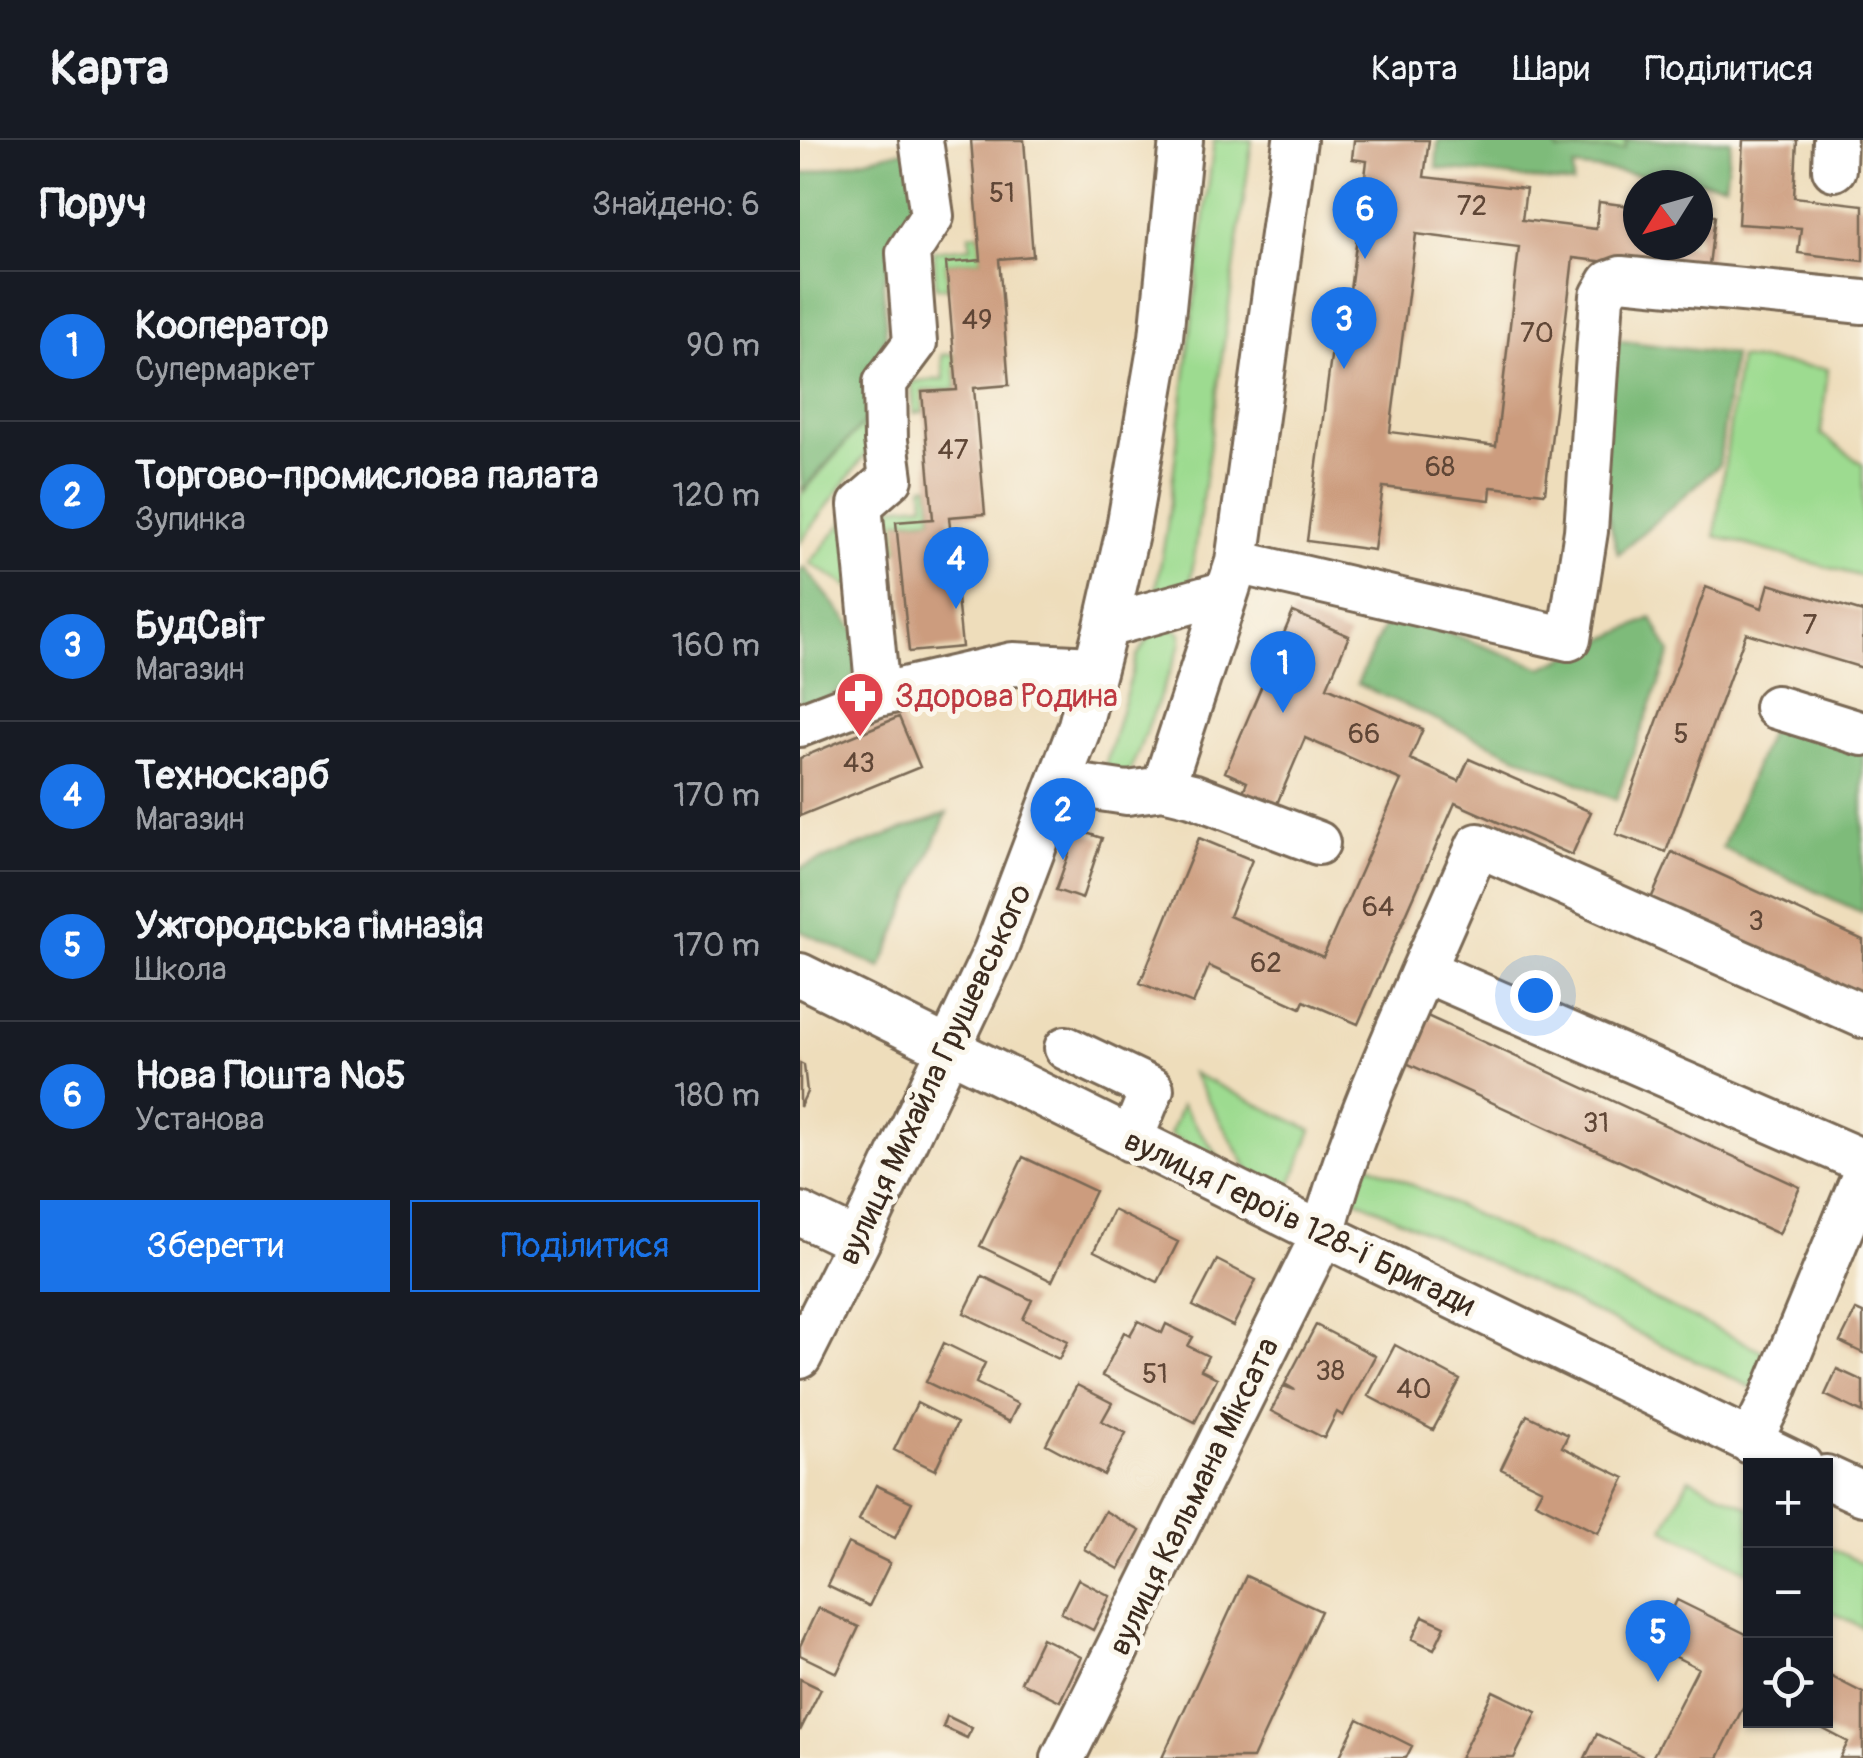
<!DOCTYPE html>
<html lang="uk">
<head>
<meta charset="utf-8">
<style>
  body { margin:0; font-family:Pangolin,sans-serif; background:#242831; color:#f1f3f6 }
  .controls { position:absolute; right:30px; bottom:30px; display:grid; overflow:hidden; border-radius:0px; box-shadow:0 2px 8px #0004 }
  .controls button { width:90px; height:90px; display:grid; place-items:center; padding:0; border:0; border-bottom:2px solid #363941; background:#171b24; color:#f1f3f6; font:50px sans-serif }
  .compass { position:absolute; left:823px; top:30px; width:90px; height:90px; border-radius:50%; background:#171b24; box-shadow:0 2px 8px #0004; rotate:233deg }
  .you { position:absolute; left:735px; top:855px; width:35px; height:35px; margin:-25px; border:8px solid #fff; border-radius:50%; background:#1a73e8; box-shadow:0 0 0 15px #1a73e833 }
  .badge { display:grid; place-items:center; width:65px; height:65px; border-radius:50%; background:#1a73e8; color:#fff; font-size:32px; font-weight:700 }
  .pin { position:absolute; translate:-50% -82px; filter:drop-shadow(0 2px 5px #0008) }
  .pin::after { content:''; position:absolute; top:52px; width:35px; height:30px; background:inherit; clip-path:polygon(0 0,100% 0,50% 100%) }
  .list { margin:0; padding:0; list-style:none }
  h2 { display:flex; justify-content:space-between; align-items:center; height:130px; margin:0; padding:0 40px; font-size:42px }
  h2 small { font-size:32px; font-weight:400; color:#9ea1a6 }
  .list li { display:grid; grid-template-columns:65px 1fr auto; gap:30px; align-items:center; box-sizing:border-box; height:150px; padding:0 40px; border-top:2px solid #363941 }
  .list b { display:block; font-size:38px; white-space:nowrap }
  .list p { margin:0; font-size:32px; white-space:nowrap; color:#9ea1a6 }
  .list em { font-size:32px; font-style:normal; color:#9ea1a6 }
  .actions { display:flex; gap:20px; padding:30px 40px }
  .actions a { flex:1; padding:22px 0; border:2px solid #1a73e8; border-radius:0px; text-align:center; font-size:35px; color:#1a73e8 }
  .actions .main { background:#1a73e8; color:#fff }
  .icon { flex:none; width:55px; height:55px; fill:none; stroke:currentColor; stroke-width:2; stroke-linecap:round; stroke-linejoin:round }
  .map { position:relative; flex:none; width:1063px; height:1618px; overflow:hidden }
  header { display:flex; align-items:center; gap:60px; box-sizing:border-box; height:140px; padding:0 50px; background:#171b24; border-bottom:2px solid #363941 }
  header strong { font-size:48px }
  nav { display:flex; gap:55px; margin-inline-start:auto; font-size:35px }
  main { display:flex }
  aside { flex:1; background:#171b24 }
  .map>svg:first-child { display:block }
</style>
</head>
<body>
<header>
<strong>Карта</strong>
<nav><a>Карта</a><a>Шари</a><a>Поділитися</a></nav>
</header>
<main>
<aside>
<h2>Поруч<small>Знайдено: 6</small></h2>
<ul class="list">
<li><span class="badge">1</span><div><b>Кооператор</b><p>Супермаркет</p></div><em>90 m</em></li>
<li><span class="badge">2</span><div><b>Торгово-промислова палата</b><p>Зупинка</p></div><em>120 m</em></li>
<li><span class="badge">3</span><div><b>БудСвiт</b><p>Магазин</p></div><em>160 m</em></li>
<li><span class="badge">4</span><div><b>Техноскарб</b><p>Магазин</p></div><em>170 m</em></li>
<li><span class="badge">5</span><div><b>Ужгородська гімназія</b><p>Школа</p></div><em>170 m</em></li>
<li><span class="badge">6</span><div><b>Нова Пошта №5</b><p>Установа</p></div><em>180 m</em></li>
</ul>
<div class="actions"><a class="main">Зберегти</a><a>Поділитися</a></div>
</aside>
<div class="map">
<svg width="1063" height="1618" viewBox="0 0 1063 1618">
  <rect width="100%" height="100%" fill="#fbf7ec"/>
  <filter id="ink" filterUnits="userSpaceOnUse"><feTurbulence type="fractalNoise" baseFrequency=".01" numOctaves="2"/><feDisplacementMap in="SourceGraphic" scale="20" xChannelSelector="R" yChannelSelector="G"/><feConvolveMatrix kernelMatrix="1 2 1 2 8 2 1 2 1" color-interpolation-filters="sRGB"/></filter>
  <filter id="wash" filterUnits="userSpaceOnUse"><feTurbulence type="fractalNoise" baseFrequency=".0048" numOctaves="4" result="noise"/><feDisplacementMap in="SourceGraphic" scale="40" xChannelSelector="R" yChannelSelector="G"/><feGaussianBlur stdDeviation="2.25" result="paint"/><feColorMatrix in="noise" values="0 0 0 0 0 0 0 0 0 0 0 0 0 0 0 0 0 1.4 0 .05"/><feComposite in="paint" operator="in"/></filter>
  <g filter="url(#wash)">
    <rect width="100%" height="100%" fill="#edb"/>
    <path fill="#9ddb90" stroke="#6c8257" stroke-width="2.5" d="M 414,0 L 452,0 L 391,440 L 386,448 L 356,450 L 367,386 Z
      M 754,0 L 827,0 L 824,9 L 758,11 Z
      M 179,93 L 181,120 L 146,123 L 148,148 L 136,148 L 134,111 L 171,107 L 170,94 Z
      M 154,214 L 156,249 L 122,251 L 123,272 L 114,273 L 112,242 L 144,239 L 142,215 Z
      M 939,218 L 1028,229 L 1021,294 L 1063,325 L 1063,437 L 915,396 Z
      M 68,278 L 68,311 L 0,403 L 0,356 Z
      M 129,345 L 132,378 L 98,381 L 100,409 L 93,410 L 90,367 L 124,364 L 123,346 Z
      M 49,375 L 55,451 L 10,423 Z
      M 369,485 L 381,493 L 381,504 L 327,639 L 302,637 L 337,516 L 351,495 Z
      M 392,933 L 512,990 L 488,1053 L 453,1037 Z
      M 381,965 L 423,1022 L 370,995 Z
      M 568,1024 L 969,1214 L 953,1248 L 552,1057 Z
      M 889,1338 L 950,1368 L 950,1432 L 864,1389 Z
      M 1026,1406 L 1063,1424 L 1063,1488 L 1026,1469 Z"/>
    <path fill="#7ebb7a" stroke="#5c724c" stroke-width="2.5" d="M 638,0 L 754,0 L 758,11 L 824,9 L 827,0 L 931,0 L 925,44 L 774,27 L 773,44 L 636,28 Z
      M 108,9 L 117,72 L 101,91 L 83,142 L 86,196 L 77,215 L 68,278 L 2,350 L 0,318 L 0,35 Z
      M 814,200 L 933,215 L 919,325 L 818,414 L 800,343 Z
      M 4,427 L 56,491 L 59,525 L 49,543 L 29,558 L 0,571 L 0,432 Z
      M 591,471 L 742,528 L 852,478 L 870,513 L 816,660 L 557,544 Z
      M 971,586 L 1063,611 L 1063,773 L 922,708 Z
      M 147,673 L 81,828 L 0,791 L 0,728 Z"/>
    <g id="blocks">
      <path fill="#cc9c7e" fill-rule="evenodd" d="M 171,0 L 224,0 L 233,116 L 199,119 L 209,245 L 174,248 L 185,374 L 149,377 L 162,507 L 109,512 L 96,382 L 133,379 L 122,252 L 157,250 L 146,123 L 181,120 Z
        M 554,0 L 629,0 L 624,37 L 726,49 L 722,80 L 796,89 L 799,62 L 838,67 L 838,105 L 898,105 L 898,74 L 915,76 L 908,134 L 773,118 L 745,353 L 691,347 L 690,360 L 583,347 L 574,410 L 507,401 L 535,186 L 545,188 L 567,21 L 552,19 ZM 616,94 L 719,107 L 696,306 L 590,292 Z
        M 943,0 L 997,0 L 994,57 L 1063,65 L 1063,121 L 998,113 L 1001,88 L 938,84 Z
        M 969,444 L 1063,472 L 1063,528 L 946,493 L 866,712 L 816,694 L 906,447 L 962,468 Z
        M 493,472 L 549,496 L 527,547 L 623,589 L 610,619 L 659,641 L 669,619 L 791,672 L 772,715 L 655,663 L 558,884 L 504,861 L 501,868 L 409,826 L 393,864 L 340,843 L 399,698 L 452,720 L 429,776 L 523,817 L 601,640 L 505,598 L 473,673 L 440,659 L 447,642 L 425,632 Z
        M 99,577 L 120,627 L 0,676 L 0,618 Z
        M 277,690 L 302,698 L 282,759 L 256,750 Z
        M 872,712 L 1063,800 L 1063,859 L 850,761 Z
        M 614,870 L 1000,1047 L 979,1094 L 593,917 Z
        M 0,923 L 4,925 L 7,952 L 0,967 Z
        M 223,1017 L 295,1051 L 252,1141 L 180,1106 Z
        M 313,1070 L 378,1102 L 358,1142 L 294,1111 Z
        M 417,1120 L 456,1140 L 433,1186 L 393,1166 Z
        M 182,1136 L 232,1160 L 223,1179 L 268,1201 L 259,1219 L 164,1173 Z
        M 1056,1170 L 1063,1173 L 1063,1213 L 1040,1202 Z
        M 338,1181 L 362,1193 L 366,1184 L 393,1197 L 388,1206 L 408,1216 L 401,1230 L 417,1238 L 395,1282 L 302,1236 L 324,1192 L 330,1195 Z
        M 516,1185 L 575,1216 L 543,1276 L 537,1272 L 524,1298 L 471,1271 L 484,1246 L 495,1250 L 485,1244 Z
        M 144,1203 L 185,1223 L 176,1243 L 218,1264 L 209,1282 L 126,1242 Z
        M 595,1205 L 660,1240 L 633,1290 L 568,1256 Z
        M 1037,1229 L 1063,1241 L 1063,1273 L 1025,1255 Z
        M 277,1245 L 312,1263 L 302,1281 L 326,1293 L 304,1335 L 246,1304 Z
        M 117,1263 L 157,1283 L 135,1330 L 94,1310 Z
        M 727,1275 L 768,1295 L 762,1307 L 825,1338 L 798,1393 L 735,1362 L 742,1349 L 701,1329 Z
        M 76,1345 L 112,1362 L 95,1398 L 59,1380 Z
        M 305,1371 L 340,1391 L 319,1429 L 284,1409 Z
        M 48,1403 L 90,1423 L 69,1466 L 27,1446 Z
        M 446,1436 L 521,1471 L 453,1618 L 362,1618 Z
        M 278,1439 L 310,1456 L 293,1490 L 261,1473 Z
        M 877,1460 L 950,1496 L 950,1553 L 918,1618 L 852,1618 L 898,1528 L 844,1501 L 857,1476 L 867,1481 Z
        M 18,1468 L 59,1487 L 37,1533 L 0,1515 L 0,1506 Z
        M 623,1476 L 645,1486 L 634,1509 L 612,1499 Z
        M 242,1498 L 281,1517 L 260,1561 L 221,1542 Z
        M 1026,1534 L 1063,1553 L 1063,1618 L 1040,1618 L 1048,1602 L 1006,1580 L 1026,1580 Z
        M 0,1539 L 21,1549 L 0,1591 Z
        M 693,1551 L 737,1572 L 714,1618 L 660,1618 Z
        M 147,1576 L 172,1588 L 167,1598 L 143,1587 Z
        M 558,1579 L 612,1606 L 606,1618 L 539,1618 Z
        M 797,1594 L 846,1618 L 785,1618 Z"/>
    </g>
  </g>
  <g filter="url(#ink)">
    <use href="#blocks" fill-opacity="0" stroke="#7a6955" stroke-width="2.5"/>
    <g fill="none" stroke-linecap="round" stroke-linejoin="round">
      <g stroke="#7a6955" stroke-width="48">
        <path id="minor" d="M 121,0 L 132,76 L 108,113 L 115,203 L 85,243 L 86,301 L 91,338 L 60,365 L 78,555 L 213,524 L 295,528
          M 1034,29 L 1035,0
          M 437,422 L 769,499 L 786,391 L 802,156 L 810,142 L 821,138 L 1063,162
          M 306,486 L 427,452
          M 976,567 L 1063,594
          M 0,585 L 78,555
          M 260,643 L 327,653 L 363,648 L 437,422 L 495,0
          M 363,648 L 392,655 L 518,703
          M 623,830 L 678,705 L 1063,876
          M 0,835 L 523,1094 L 1001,1326
          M 266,908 L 352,949 L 331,1000
          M 0,1074 L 58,1102
          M 0,1217 L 58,1102 L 195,811 L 279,589 L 306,486 L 327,394 L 361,197 L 381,0
          M 950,1302 L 969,1264 L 1063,1037
          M 1026,1337 L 1063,1354
          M 263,1618 L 523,1094 C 547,1002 586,917 623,830 L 1063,1021"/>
      </g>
      <use href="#minor" stroke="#fff" stroke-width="42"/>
    </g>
  </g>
  <defs>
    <g id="pharmacy-pin" transform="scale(2.5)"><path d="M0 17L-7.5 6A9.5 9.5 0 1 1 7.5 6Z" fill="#e0444e" stroke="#fbf7ec"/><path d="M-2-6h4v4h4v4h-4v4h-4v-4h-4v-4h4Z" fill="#fff"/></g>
  </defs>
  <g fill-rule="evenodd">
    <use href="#pharmacy-pin" x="60" y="556"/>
  </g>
  <g text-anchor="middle" stroke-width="10" stroke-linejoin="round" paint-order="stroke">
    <g font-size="28" fill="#5f4636">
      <text x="202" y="62">51</text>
      <text x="672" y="75">72</text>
      <text x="177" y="189">49</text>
      <text x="737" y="202">70</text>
      <text x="153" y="319">47</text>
      <text x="640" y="336">68</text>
      <text x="1010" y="494">7</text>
      <text x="564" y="603">66</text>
      <text x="881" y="603">5</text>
      <text x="59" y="632">43</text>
      <text x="578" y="776">64</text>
      <text x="956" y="790">3</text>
      <text x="466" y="832">62</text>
      <text x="796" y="992">31</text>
      <text x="530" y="1240">38</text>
      <text x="355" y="1243">51</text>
      <text x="614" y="1258">40</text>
    </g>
    <g font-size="32" fill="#be3a42" stroke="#fbf7ec" text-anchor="start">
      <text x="95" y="567">Здорова Родина</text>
    </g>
    <g font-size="32" fill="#3b2a1e" stroke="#fbf7ec">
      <text transform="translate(134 934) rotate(-65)" y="11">вулиця Михайла Грушевського</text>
      <text transform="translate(500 1082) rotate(26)" y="11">вулиця Героїв 128-ї Бригади</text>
      <text transform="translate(393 1356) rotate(-64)" y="11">вулиця Кальмана Міксата</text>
    </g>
  </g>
</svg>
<div class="controls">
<button>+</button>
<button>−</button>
<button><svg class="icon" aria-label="locate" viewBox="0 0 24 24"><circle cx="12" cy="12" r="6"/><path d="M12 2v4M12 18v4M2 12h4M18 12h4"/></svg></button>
</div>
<svg class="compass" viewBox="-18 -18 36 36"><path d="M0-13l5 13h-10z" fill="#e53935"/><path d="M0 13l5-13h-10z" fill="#9ea1a6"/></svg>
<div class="you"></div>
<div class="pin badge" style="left:483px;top:573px">1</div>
<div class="pin badge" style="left:263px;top:720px">2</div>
<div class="pin badge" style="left:544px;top:229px">3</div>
<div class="pin badge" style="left:156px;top:469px">4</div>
<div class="pin badge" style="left:858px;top:1542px">5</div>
<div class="pin badge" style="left:565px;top:119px">6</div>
</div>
</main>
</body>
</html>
